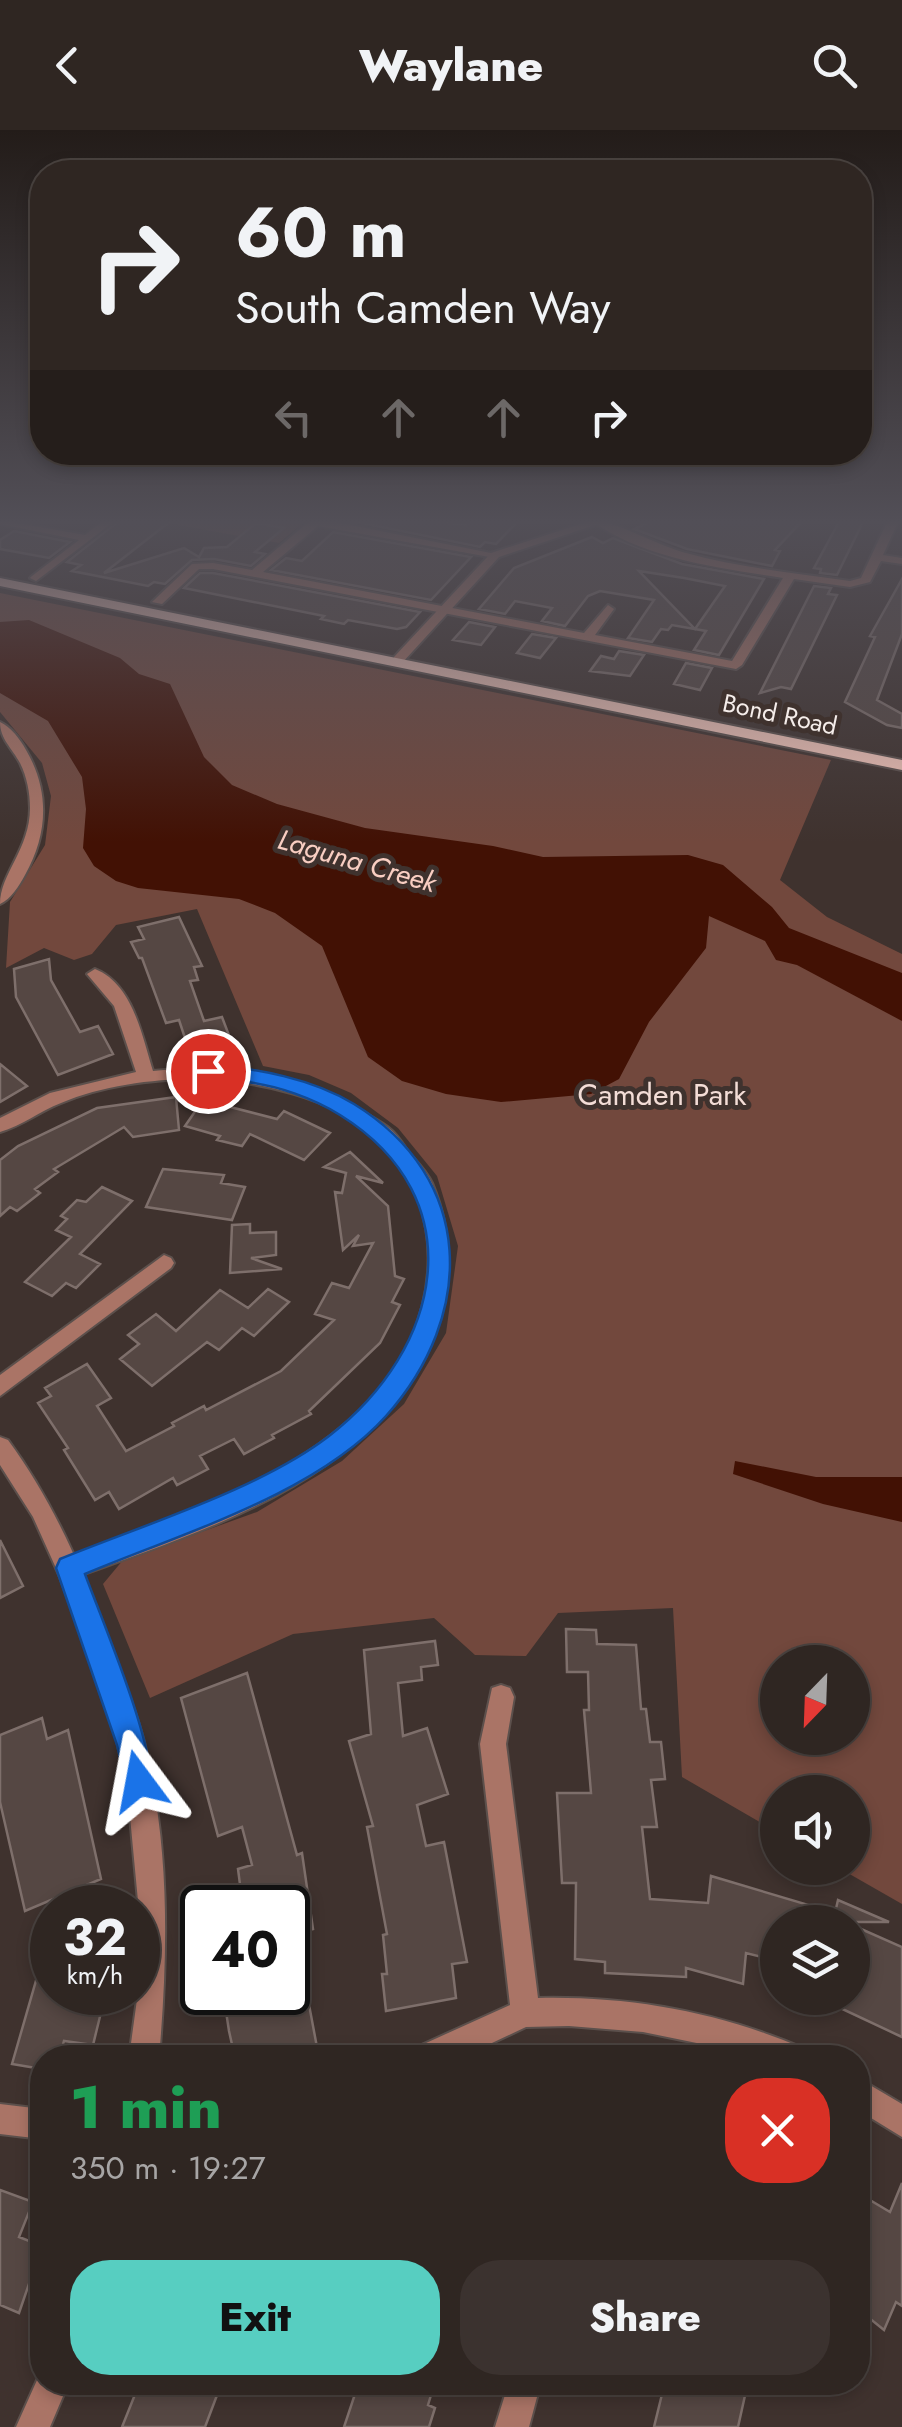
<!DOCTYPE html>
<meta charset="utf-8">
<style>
:root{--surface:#2f2622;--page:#3b322f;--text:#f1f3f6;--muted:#a7a5a5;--line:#4a4340;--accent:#57cec1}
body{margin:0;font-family:Jost,sans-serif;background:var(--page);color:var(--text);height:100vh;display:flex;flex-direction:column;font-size:38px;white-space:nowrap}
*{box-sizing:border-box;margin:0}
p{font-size:32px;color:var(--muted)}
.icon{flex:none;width:55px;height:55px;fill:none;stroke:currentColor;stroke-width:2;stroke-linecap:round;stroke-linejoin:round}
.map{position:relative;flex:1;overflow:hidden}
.drawer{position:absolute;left:30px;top:1915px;width:840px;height:350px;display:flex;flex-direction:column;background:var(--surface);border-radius:40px;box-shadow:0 5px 15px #0003,0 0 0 2px var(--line)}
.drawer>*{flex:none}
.hud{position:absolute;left:30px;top:30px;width:842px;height:305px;border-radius:40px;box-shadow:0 5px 15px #0003,0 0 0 2px var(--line);background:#2f2622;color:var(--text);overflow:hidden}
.needle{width:65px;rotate:203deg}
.buttons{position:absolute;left:760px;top:1515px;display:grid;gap:20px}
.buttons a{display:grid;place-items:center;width:110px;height:110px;border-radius:50%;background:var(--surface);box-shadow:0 5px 15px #0003,0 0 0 2px var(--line);font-size:50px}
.speed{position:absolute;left:30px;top:1755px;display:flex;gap:20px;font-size:50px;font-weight:700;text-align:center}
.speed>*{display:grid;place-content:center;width:130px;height:130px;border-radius:50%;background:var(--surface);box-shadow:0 5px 15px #0003,0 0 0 2px var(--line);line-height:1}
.speed small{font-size:25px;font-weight:400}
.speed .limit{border:5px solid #111;border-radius:15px;background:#fff;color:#111}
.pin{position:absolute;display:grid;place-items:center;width:85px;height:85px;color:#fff;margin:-42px;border:5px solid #fff;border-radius:50%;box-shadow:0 2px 10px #0007}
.me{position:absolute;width:110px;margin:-55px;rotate:347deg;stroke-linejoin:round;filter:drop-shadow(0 0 8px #0008)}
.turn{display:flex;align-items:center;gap:35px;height:210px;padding:0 40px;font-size:45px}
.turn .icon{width:130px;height:130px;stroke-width:2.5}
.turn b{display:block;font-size:70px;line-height:85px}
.lanes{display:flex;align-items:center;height:95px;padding:0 40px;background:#0003;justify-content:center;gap:50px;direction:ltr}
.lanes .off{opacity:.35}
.round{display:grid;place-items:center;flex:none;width:105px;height:105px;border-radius:40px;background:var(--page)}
.headline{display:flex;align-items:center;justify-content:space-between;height:170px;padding:0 40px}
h1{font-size:60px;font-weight:800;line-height:75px;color:#1e9e55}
.primary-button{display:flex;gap:20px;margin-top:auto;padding:20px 40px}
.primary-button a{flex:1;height:115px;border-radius:40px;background:var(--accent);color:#111;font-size:40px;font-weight:800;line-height:115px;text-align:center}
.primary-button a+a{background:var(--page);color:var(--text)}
header{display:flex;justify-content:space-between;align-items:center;height:130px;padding:0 40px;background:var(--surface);font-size:45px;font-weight:800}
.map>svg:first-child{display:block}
</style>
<header><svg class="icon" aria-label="back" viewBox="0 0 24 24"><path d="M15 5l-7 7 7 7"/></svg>Waylane<svg class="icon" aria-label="search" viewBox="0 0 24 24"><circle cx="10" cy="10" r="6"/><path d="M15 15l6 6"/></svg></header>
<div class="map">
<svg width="902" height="2297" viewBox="0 0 902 2297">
<rect width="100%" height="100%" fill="#3f322e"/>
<path fill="#72483d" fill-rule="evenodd" d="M184,390h122l-27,23 -101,-18z
M0,463l831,167 -51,120 47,37 75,37v950l-63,-36h13v-76h-74l-1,40 -95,-55 -9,-169 -115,5 -32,43 -51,-1 -41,-37 -141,16 -143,64 -47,-114 20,-24 134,-48 85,-51 62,-57 42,-71 12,-87 -21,-70 -39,-48 -47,-35 -42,-18 -46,-9 -66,-157 -81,16 -24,29 -18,6 -30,-12 -38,20 4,-66 35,-57 6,-49 -9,-33 -42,-51zM778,1532h74v76h-74z"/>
<path fill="#421104" d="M29,490l91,38 19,16 31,10 34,73 28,28 45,19 88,24 128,18 50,11 145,-2 35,10 49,42 17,21 113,45v48l-105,-56 -21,-5 -11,-19 -56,-25 -3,32 -57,74 -30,57 -28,15 -90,8 -55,-8 -44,-13 -34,-24 -46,-111 -47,-33 -36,-14 -101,-11 -22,-7 -22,-15 -11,-18 3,-39 -4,-32 -34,-56 -48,-28v-71z
M735,1331l81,16h86v45l-79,-18 -90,-30z"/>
<path fill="#554743" stroke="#7e6f6b" stroke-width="2.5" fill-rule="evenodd" d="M120,390h52l-68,53 80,-25 15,9 5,-9 23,-1 29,-24 28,5 -29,24 10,2 -14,12 -37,-7 -22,1 -27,24 -11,-2 -6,4 -76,-15 9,-6 -14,-3z
M347,390h80l39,5 1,-5h52l-23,24 -11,-2 -5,5z
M653,390h150l-28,30 5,1 -8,15 -85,-17 -53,-20z
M840,390h24l-27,55 -17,-2 1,-4 -7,-1z
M14,401l56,11 -21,16 -49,-9v-9z
M333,402l138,25 -40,43 -160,-30 15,-12 16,3z
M592,407l11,6 10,-5 69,26 82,15 -45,76 -25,-5 12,-19 -34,-6 -4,5 -7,-1 -9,13 -24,-4 26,-38 -54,-9 -12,5 -23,30 -23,-5 10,-13 -37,-7 -10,13 -26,-5 35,-41zM639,441l45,7 41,8 -30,43z
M200,443h13l207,39 -14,15 -9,2 -49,-9 -4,4 -23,-5 3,-3 -140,-28z
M902,449v55l-25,66 25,14v14l-15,-3 -42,-23 30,-65 -5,-1z
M814,456l17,2 -3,6 9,1 -46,94 -10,-2 -21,6z
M469,492l26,5 -14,18 -28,-5z
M532,504l24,4 -16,20 -23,-5z
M619,521l25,4 -14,21 -40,-5 11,-15 13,3z
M686,533l26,5 -12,22 -26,-6z
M179,787l23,49 -8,1 4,13 -8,1 14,40 18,-4 11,29 -43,7 -11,-33 -13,3 -24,-65h-3l-8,-16 13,-3 -6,-12z
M49,829l2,21 29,52 18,-6 15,28 -55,21 -42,-78 -2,-28z
M0,934l27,22 -27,16z
M176,967l3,33 -46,7 -9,-10 -70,42 4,3 -23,17 5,4 -23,18 -7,-4 -10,9v-56l18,-14 79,-38z
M203,970l74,19 7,-8 46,22 -26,27 -54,-26 -8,12 -25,-6 3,-4 -35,-10z
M350,1022l33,31 -27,-7 32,30 7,70 9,3 -12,23 8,3 -20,38 -71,68 2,3 -39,21 2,3 -30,16 -10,-15 -34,17 8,13 -31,16 -4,-7 -54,31 -10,-17 -14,8 -31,-50 4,-2 -30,-45 13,-7 -6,-8 42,-24 24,34 -14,8 29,45 48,-25 -2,-3 32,-17 2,4 75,-39 53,-51 -19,-6 17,-31 17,5 24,-45 -20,3 6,-11 -16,15 -8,-58 7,1 4,-20 -22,-6z
M163,1039l61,6 -3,8 24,4 -13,33 -86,-13z
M102,1057l30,14 -52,53 20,10 -24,24 -10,-5 -14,13 -27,-14 46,-45 -15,-7 11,-11 -6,-3 16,-16 9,2z
M250,1094v9l26,-1v23l-25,3 31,11 -52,4 2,-48z
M268,1159l21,13 -35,34 -12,-8 -23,22 -12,-8 -55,44 -32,-27 19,-15 -11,-9 28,-21 20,17 44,-41 28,18z
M0,1410l23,46 -23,12z
M566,1499l30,1 1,14 39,1 5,64h5l4,33h11l4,37 -14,1 6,47h-15l8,72 58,4 3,-27 124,37 3,-13 51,22h-111v39l-32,-8 -3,31 -57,-16v9l-81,-4v-11l-30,-3 1,-76h-14l-5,-90h34l-7,-83h5l-1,-38h-21z
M435,1511l3,24 -17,2 1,13 -24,3 5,53 24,-8 21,66 -31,11 9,41 18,-4 23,120 -15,2 4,34 -70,13 -4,-37h5l-4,-39 4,-1 -20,-107 6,-1 -24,-85 22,-7 -7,-84z
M247,1543l50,182 5,-2 11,76 -24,6h7l23,123h-84l-6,-27 -6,-39h65v-84h-45l-5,-39 14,-4 -10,-38 -24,9 -37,-138z
M42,1588l5,21 21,-9 33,149 -76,32 -25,-109v-67z
M852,1795l50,22v90l-83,-39h33z
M48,1809l4,1v52h54l-13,53 -29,-4 -5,17h-17v11l-30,-5z
M902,2053v123l-6,-4 -12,28 -26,-21v-116l32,19z
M0,2060l33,12 -14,35 23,9 -23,67 -19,-8z
M140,2252h82l-17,45h-83z
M359,2252h76l-7,23 7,3 -6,19h-85z
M665,2252h83l-10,45h-84z"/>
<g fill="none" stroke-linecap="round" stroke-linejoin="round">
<defs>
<path id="minor" d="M0,390l85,15 19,-15h12l-80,61 -6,-3 2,-2 47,-36 -79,-16z
M311,390h14l176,35 -6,3 -177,-32 -55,46 321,61 24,-28 6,4 -19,26 137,26 51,-83c-64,-10 -139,-19 -193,-58 25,0 68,26 96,33 54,15 109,20 164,28l11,-3 27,-58h11l-16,35 19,3v6l-21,-3 -11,21 -20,5 -56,-8 -52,86 -6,4 -523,-100h-14l-37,35 -10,-2 40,-38 21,-1 39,7z
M0,592c11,5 20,17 26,28 24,41 22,84 -1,125 -6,11 -14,24 -25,29 0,-30 30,-55 30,-96 0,-15 -3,-31 -10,-45 -8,-15 -20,-24 -20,-41z
M95,839c38,15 47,67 58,102 73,-7 148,2 212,42 8,5 18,10 25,16 8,6 13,16 19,24 8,9 18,19 23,30 34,81 12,169 -48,232 -82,87 -204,124 -314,164l-8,-3 -4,-8 4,-8c107,-41 223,-73 306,-157 70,-72 87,-191 10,-264 -44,-43 -124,-59 -183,-60 -44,0 -94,7 -134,24 -21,8 -39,23 -61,29v-14l50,-25 86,-21 -22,-66 -27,-32z
M164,1125l7,3 3,5 -3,5 -171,128v-21z
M501,1555l9,3 4,9 -8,47 32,254c92,-2 180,14 265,50l5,10h-57l-25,-9 -83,-17 -74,-6 -43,1 -66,31h-50l5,-10 95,-43 -30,-261 12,-56z
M858,1948l44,26v33l-44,-27z
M0,1974l42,5v30l-42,-5z
M509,2252h32l-12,45h-34z"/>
<path id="tertiary" d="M593,390h17l-111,37 -97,106h-8v-6l97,-104z
M0,1307l8,3c44,60 74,128 99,197 13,36 29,72 38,109 25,103 23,207 14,312h-30l9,-66v-91l-11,-116 -16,-70 -51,-138 -27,-60 -33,-52z
M42,2239v13h27l-19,45h-34z"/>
<path id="primary" d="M0,448l902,182v10l-902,-184z"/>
</defs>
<use href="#minor" stroke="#5c504c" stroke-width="4"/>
<use href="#tertiary" stroke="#5c504c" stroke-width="4"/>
<use href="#primary" stroke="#5c504c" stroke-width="4"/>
<use href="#minor" fill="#aa7466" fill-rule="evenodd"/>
<use href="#tertiary" fill="#aa7466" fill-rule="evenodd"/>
<use href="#primary" fill="#f3c5b9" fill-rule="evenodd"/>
</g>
<linearGradient id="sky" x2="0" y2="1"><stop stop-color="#231c19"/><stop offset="0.55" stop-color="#524f57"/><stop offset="1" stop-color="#524f57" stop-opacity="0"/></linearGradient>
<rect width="902" height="712" fill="url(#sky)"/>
<path fill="#1a73e8" stroke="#114b97" stroke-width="2.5" d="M208,934c50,5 103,14 146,40 122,75 122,211 32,312 -70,78 -206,118 -301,158 14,39 77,186 64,218l-10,4 -11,-4 -11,-47 -61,-177 4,-9c83,-34 200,-70 269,-123 113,-87 146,-237 11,-321 -27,-17 -62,-29 -93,-33 -15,-2 -31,-2 -46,-6v-10z"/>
<g text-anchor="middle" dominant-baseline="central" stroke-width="10" stroke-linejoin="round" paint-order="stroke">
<g font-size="25" fill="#f5edea" stroke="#3f322e">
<text transform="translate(780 584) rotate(12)">Bond Road</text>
</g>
<g font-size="28" font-style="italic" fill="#f9cec2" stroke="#3f322e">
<text transform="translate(357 731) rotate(16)">Laguna Creek</text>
</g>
<g font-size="30" fill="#f3ddd7" stroke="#3f322e">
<text x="662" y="964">Camden Park</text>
</g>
</g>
</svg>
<div class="buttons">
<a><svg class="needle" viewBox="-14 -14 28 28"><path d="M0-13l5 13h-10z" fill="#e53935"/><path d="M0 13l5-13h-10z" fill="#a7a5a5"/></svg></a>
<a><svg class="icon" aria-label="sound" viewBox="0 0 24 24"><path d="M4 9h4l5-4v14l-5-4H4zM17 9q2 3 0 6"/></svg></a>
<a><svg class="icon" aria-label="layers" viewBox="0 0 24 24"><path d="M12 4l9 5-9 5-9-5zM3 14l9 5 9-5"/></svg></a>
</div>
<div class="speed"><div>32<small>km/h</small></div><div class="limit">40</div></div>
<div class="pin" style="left:208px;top:941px;background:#d93025"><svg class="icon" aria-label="arrive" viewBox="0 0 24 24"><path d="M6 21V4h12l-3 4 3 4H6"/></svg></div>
<svg class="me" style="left:139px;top:1651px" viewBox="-20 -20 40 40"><path d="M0-17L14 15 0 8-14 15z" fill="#1a73e8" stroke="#fff" stroke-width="4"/></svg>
<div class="hud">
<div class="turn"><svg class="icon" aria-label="right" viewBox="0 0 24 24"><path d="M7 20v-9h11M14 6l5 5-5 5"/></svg><div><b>60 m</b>South Camden Way</div></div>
<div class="lanes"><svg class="icon off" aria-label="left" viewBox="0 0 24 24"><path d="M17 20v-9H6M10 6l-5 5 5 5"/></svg><svg class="icon off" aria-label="ahead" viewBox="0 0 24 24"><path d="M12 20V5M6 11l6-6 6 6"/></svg><svg class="icon off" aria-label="ahead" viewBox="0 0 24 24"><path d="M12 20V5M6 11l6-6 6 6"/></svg><svg class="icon" aria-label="right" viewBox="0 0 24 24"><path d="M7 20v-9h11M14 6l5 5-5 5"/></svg></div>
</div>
<section class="drawer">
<div class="headline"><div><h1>1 min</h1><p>350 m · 19:27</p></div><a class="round" style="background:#d93025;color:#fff"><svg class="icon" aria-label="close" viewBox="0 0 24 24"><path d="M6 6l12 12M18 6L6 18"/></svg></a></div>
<div class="primary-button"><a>Exit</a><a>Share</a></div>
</section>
</div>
